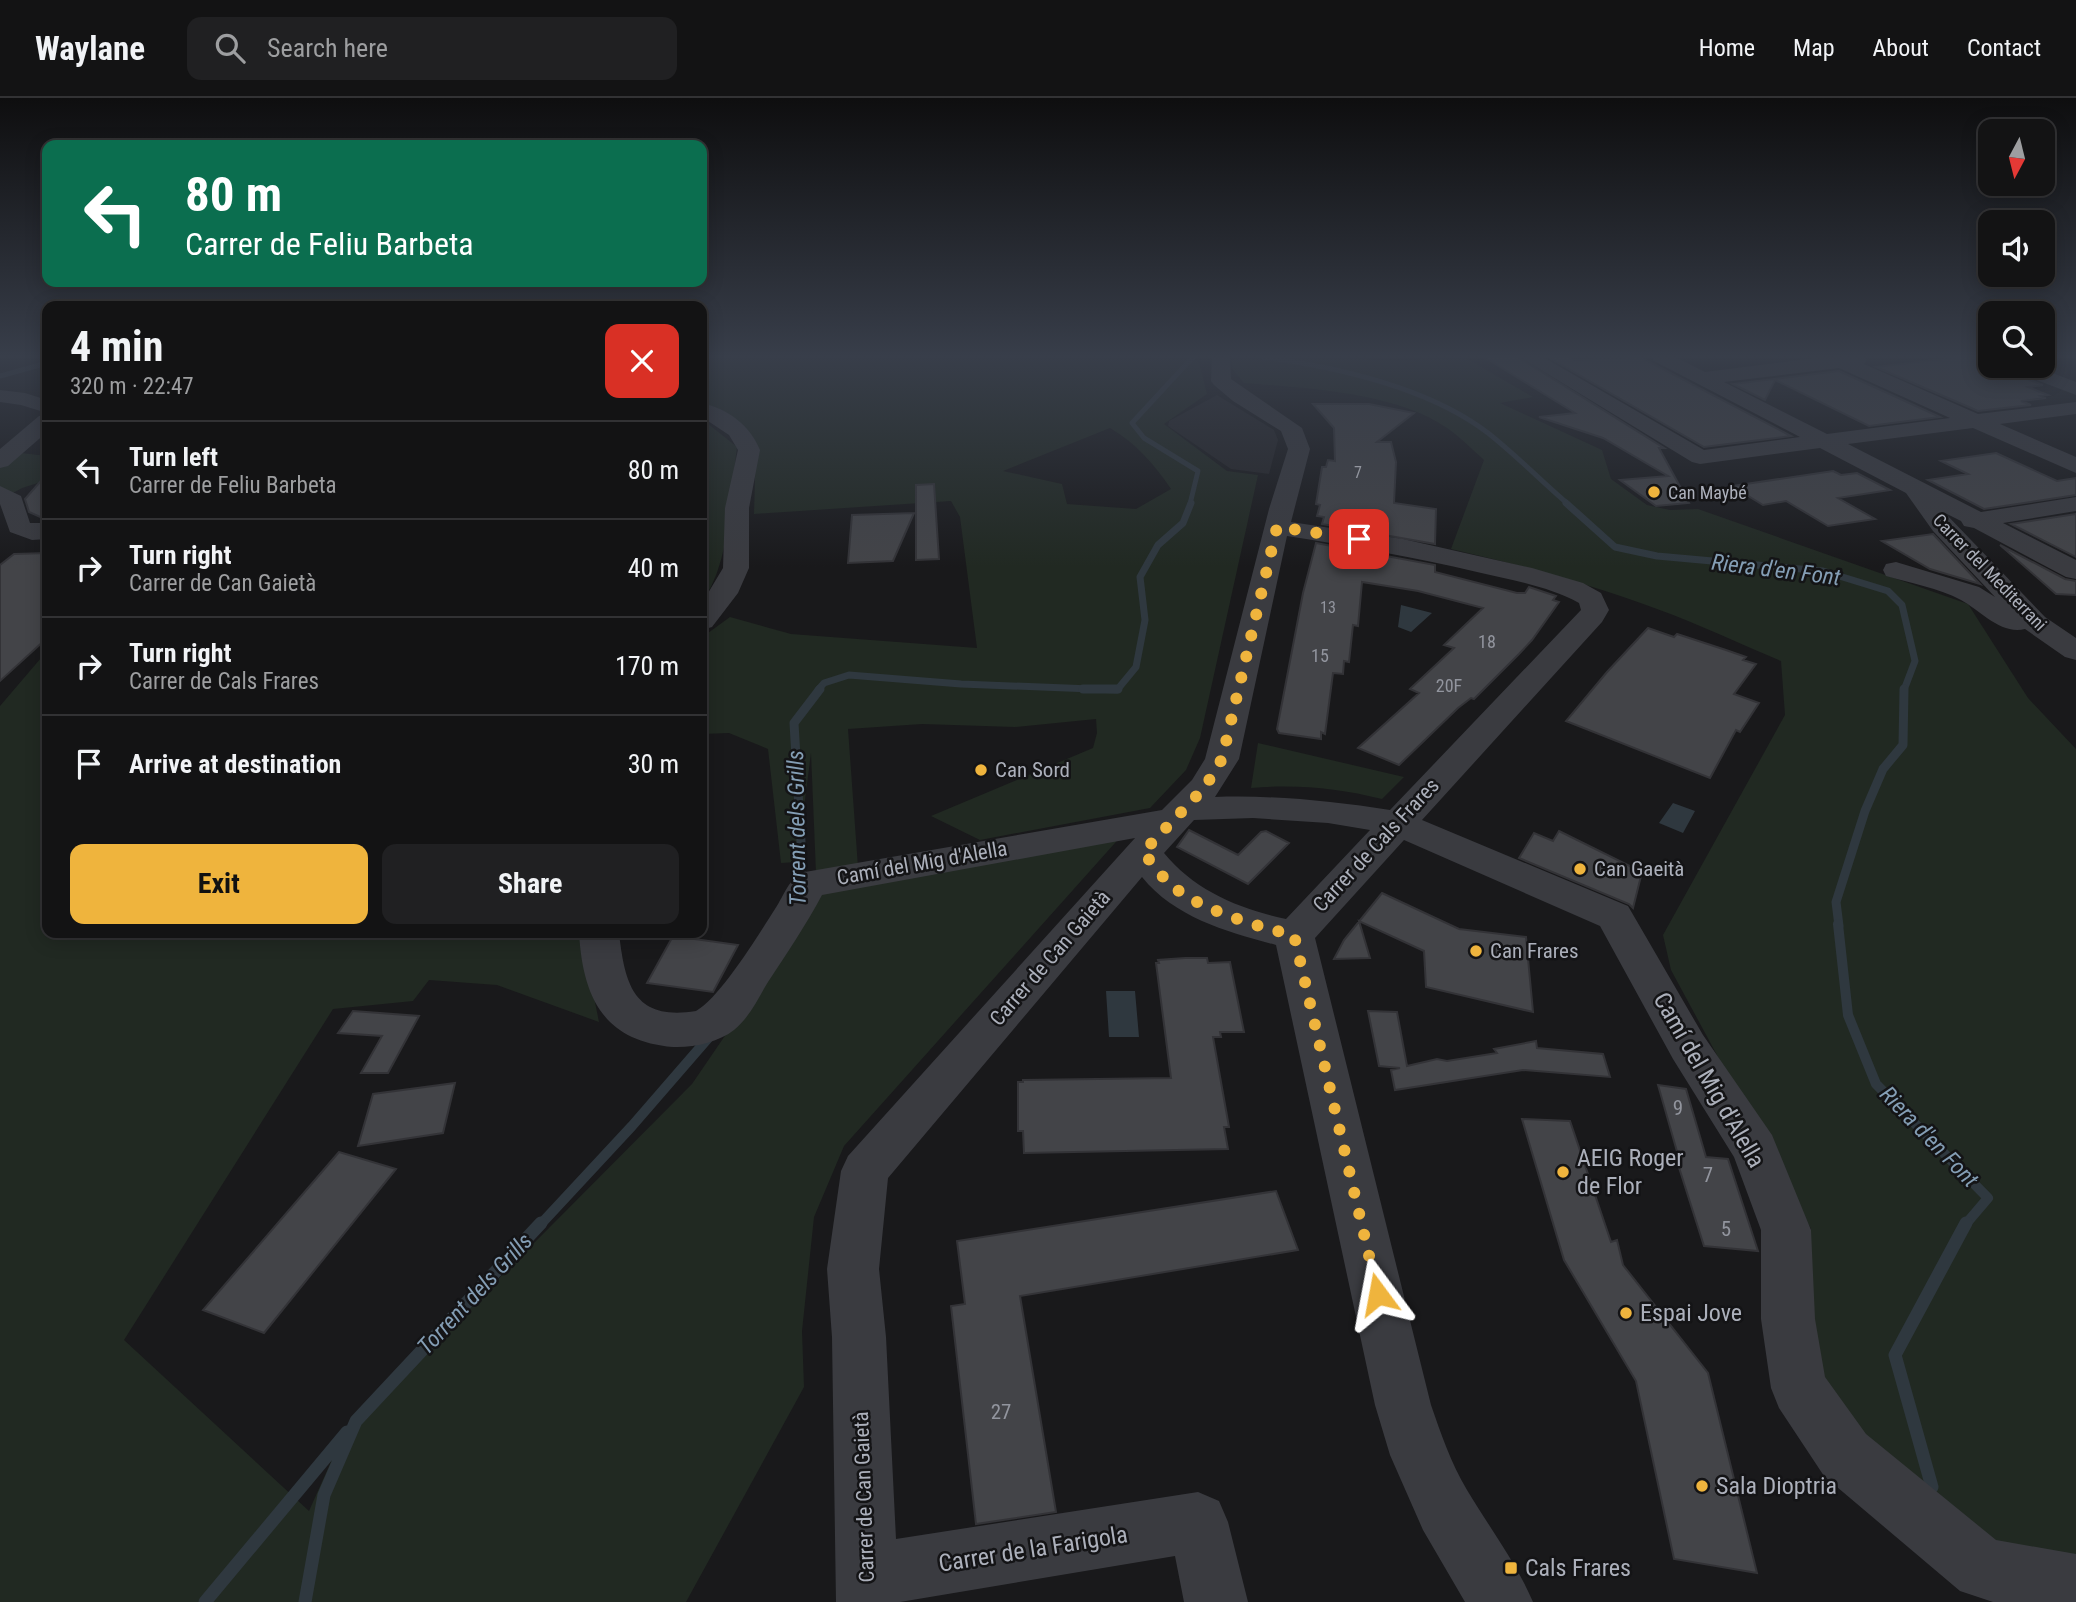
<!DOCTYPE html>
<meta charset="utf-8">
<style>
:root{--surface:#131314;--page:#202022;--text:#f1f3f6;--muted:#9d9ea0;--line:#323234;--accent:#efb43d}
body{margin:0;font-family:"Roboto Condensed",sans-serif;background:var(--page);color:var(--text);height:100vh;display:flex;flex-direction:column;font-size:26px;white-space:nowrap}
*{box-sizing:border-box;margin:0}
p{font-size:23px;color:var(--muted)}
.icon{flex:none;width:38px;height:38px;fill:none;stroke:currentColor;stroke-width:2;stroke-linecap:round;stroke-linejoin:round}
.map{position:relative;flex:1;overflow:hidden}
.panel{position:absolute;left:42px;top:203px;width:665px;height:637px;display:flex;flex-direction:column;background:var(--surface);border-radius:14px;box-shadow:0 4px 18px #0003,0 0 0 2px var(--line)}
.panel>*{flex:none}
.top-card{position:absolute;left:42px;top:42px;width:665px;height:147px;border-radius:14px;box-shadow:0 4px 18px #0003,0 0 0 2px var(--line);background:#0b6e4f;color:#fff;overflow:hidden}
.needle{width:46px;rotate:187deg}
.buttons{position:absolute;left:1978px;top:21px;display:grid;gap:14px}
.buttons a{display:grid;place-items:center;width:77px;height:77px;border-radius:14px;background:var(--surface);box-shadow:0 4px 18px #0003,0 0 0 2px var(--line);font-size:35px}
.pin{position:absolute;display:grid;place-items:center;width:60px;height:60px;color:#fff;margin:-30px;border-radius:14px;box-shadow:0 4px 10px #0006}
.me{position:absolute;width:77px;margin:-38px;rotate:347deg;stroke-linejoin:round;filter:drop-shadow(0 0 5px #0008)}
.turn{display:flex;align-items:center;gap:24px;height:147px;padding:0 28px;font-size:32px}
.turn .icon{width:91px;height:91px;stroke-width:2.5}
.turn b{display:block;font-size:49px;line-height:60px}
.round{display:grid;place-items:center;flex:none;width:74px;height:74px;border-radius:14px;background:var(--page)}
.summary{display:flex;align-items:center;justify-content:space-between;height:119px;padding:0 28px}
h1{font-size:42px;font-weight:700;line-height:52px}
.cta{display:flex;gap:14px;margin-top:auto;padding:14px 28px}
.cta a{flex:1;height:80px;border-radius:14px;background:var(--accent);color:#111;font-size:28px;font-weight:700;line-height:80px;text-align:center}
.cta a+a{background:var(--page);color:var(--text)}
ul{padding:0;list-style:none}
li{display:flex;align-items:center;gap:21px;height:98px;padding:0 28px;border-top:2px solid var(--line)}
li div{flex:1}
li b{display:block;font-size:26px}
li em{font-style:normal}
header{display:flex;align-items:center;gap:42px;box-sizing:border-box;height:98px;padding:0 35px;background:var(--surface);border-bottom:2px solid var(--line)}
header strong{font-size:33px}
nav{display:flex;gap:38px;margin-inline-start:auto;font-size:24px}
.search{width:490px;height:63px;background:var(--page);display:flex;align-items:center;gap:18px;box-sizing:border-box;padding:0 24px;border-radius:14px;color:var(--muted);font-size:26px}
.map>svg:first-child{display:block}
</style>
<header>
<strong>Waylane</strong>
<div class="search"><svg class="icon" aria-label="search" viewBox="0 0 24 24"><circle cx="10" cy="10" r="6"/><path d="M15 15l6 6"/></svg>Search here</div>
<nav><a>Home</a><a>Map</a><a>About</a><a>Contact</a></nav>
</header>
<div class="map">
<svg width="2076" height="1504" viewBox="0 0 2076 1504">
<rect width="100%" height="100%" fill="#19191b"/>
<path fill="#252528" d="M1217,297l57,35 4,10 -9,34 -38,-5 -63,-43 1,-5z"/>
<path fill="#212922" fill-rule="evenodd" d="M702,259h490l7,5 8,32 -43,30 63,47 31,4 -58,263 -14,32 -36,38 -170,32 -49,-24 162,-68 4,-15 -1,-14 -81,8 -93,-3 -74,5 10,138 -42,6 -5,-120 -14,109 -16,1 -13,-114 -39,-16 -27,1v-79l6,-22 22,-16 61,17 186,14 -17,-131 -9,-16 -197,13 2,-72 -34,-32 -20,-7zM1110,330c27,16 44,36 61,61l-35,20 -69,-5 -5,-20 -59,-13z
M1232,259h106l52,4 74,-4 69,40 -33,6 102,47 9,29 36,26 23,5 28,-1 270,95 60,94 48,51v816l-59,-6 -137,-100 -54,-61 -20,-107 5,-62 -140,-259 -8,-35 122,-220 -4,-54c-41,-17 -82,-37 -124,-52 -67,-25 -136,-44 -206,-60l33,-89c-12,-11 -24,-23 -37,-32 -52,-36 -142,-40 -203,-45l-12,-14z
M702,321l35,28c-6,44 -7,119 -35,154z
M21,355l26,3v24l-25,8 -22,12v-34z
M47,553v282h534l18,89 -102,-37 -68,-5 -16,21 -80,8 -209,331 185,171 25,-56 32,-43 326,-328 112,-164 14,-31 305,-55 -279,312 -30,71 -12,114 2,56 -118,215h-686v-896z
M1258,645l146,34 -22,22c-44,-11 -86,-15 -131,-11z"/>
<path fill="#2f383f" d="M1401,507l31,8 -21,19 -13,-5z
M1673,705l22,8 -12,22 -24,-10z
M1106,893h29l4,46h-30z"/>
<g fill="none" stroke-linecap="round" stroke-linejoin="round">
<path stroke="#2f383f" stroke-width="5" d="M1263,259c73,10 165,30 225,76 28,22 53,48 80,71
M0,278l47,-13
M1190,406l8,-33 -54,-33 -12,-15 61,-66"/>
<path stroke="#2f383f" stroke-width="7" d="M1566,405l49,44 42,9 166,15 65,20 14,14 13,56 -11,29
M818,592l6,-7 25,-8 112,9 156,6 19,-23 9,-47 -5,-43 18,-32 25,-22 8,-20"/>
<path stroke="#2f383f" stroke-width="9" d="M1083,591h35
M800,787l2,-26 -8,-136 26,-34
M1839,828l-3,-24 29,-91 18,-42 20,-24 1,-56"/>
<path stroke="#2f383f" stroke-width="10" d="M1838,826l10,91 28,69 112,114 -23,27
M540,1127l92,-99 78,-90"/>
<path stroke="#2f383f" stroke-width="13" d="M1932,1389l-37,-132 71,-132
M205,1504l142,-170
M305,1504l19,-107 32,-74 185,-198"/>
</g>
<path fill="#434448" stroke="#333337" stroke-width="2" d="M1484,259h34l146,91h-5l30,55 -33,3 -36,-26 48,-4 -65,-38 -64,-21 36,-4z
M1548,259h21l6,3 65,-3 151,79 -87,11z
M1959,259h31v9h14l5,6 34,13 -15,2 20,8 -7,1 5,2 -25,3 10,4 -53,6 -102,-44z
M1839,273l101,46 -71,9 -94,-46 -10,20 -32,-16z
M1313,306h56l45,9 -37,29h14l5,20 -2,41 42,6 -1,35 -113,-20 2,-7 -7,-1 3,-11 -4,-1 6,-37h4l2,-7 7,1 -1,-33z
M1996,355l61,28 19,-3v17l-92,14 -56,-29 40,-6 -27,-13z
M1833,373l8,4 16,-2 33,17 -52,8 37,21 -47,7 -42,-25 -23,4 -31,-19z
M47,376v46l-18,-8 -4,-13z
M934,386l5,75 -23,1v-75z
M914,415l-21,48 -45,2 4,-48z
M2076,416v43l-65,-33z
M1933,436l47,50 -50,-15 -48,-28z
M1316,445l119,22v7l82,21h8l4,-6 27,9 -3,4 6,2 -27,38 -13,14 -45,45 -3,-1 -13,10 -59,57 -41,-17 61,-55 -9,-4 44,-41 -10,-3 39,-37 -65,-17 -56,-9 -4,44 -5,-1 -4,37 -5,-1 -1,13 -10,-1 -8,61 -4,-2v7l-42,-6 -2,-4 26,-136z
M2000,447l65,34 11,2v14l-20,-1z
M47,455v85l-47,43v-116l14,-11z
M1648,530l26,9 3,-3 49,16 20,7 -3,3 13,4 -22,30 25,9 -19,29 -4,-2 -26,48 -144,-57 41,-49z
M1189,732l49,25 23,-23 5,-1 23,12 -41,41 -71,-37z
M1559,733l83,41 -9,36 -4,-4 -110,-46 15,-25 19,8z
M1382,795l77,36 67,8 7,75 -107,-25 -2,-36 -65,-30 11,37 -36,1 10,-19z
M673,838l65,9 -25,47 -66,-9z
M1185,860h22l1,5 22,-1 14,70h-24l1,5h-8l16,90h-5l4,22 -204,4 -1,-22h-5v-49h5v-2l148,-2 -15,-115h3l-1,-3z
M353,913l66,5 -31,57h-27l21,-37 -44,-3z
M1368,913l29,1 10,54 30,-7 10,2 50,-8 -3,-4 42,-8 1,7 66,6 7,23 -87,-7 -128,20 -4,-20 9,-2 -21,-2z
M455,985l-12,50 -85,13 15,-52z
M1658,987l28,4 20,68 22,2 30,92 -54,-5 -29,-91h3z
M1522,1021l48,2 41,121 6,-2 6,25 85,108 49,200 -83,-14 -38,-178 -72,-121z
M339,1054l57,17 -132,164 -61,-23z
M1276,1093l22,59 -278,46 36,216 -80,12 -25,-218 14,-2 -8,-63z"/>
<g fill="none" stroke-linecap="round" stroke-linejoin="round">
<path fill="#3a3b40" fill-rule="evenodd" d="M1212,259h18l1,22 71,49 8,21 -19,73 112,17 129,29 51,15 18,10 8,17 -7,12 -180,198 206,86 75,129 69,100 39,95 4,89 10,58 41,57 130,106 80,14v48h-83l-33,-11 -136,-115 -45,-68 -8,-20 -10,-69v-89l-27,-73 -61,-98 -73,-133 -196,-86 -89,98 116,467c10,29 20,58 36,85 22,37 49,72 66,112h-68l-42,-72 -33,-75 -15,-50 -99,-460c-48,-13 -101,-27 -134,-68l-254,301 -9,91 7,68 10,202 302,-47 21,9 9,21 20,80h-64l-9,-46 -275,46h-64l-4,-265 -5,-68 14,-98 7,-15 287,-318 -313,57c-16,30 -35,58 -54,87 -10,16 -18,35 -34,48 -15,12 -41,18 -61,17 -70,-6 -90,-50 -94,-114h40c6,52 15,88 77,78 24,-13 63,-77 79,-102 10,-15 13,-30 30,-37l357,-62 30,-30 13,-21 64,-250 19,-60 -7,-18 -48,-30 -19,-16 -3,-4zM1287,438c64,10 127,21 190,36 34,8 71,14 102,31l2,7 -191,200c-58,-9 -116,-15 -175,-13l24,-38zM1253,720l75,5 42,7 -84,89c-47,-10 -92,-29 -122,-66l30,-33z
M1520,259h23l161,93 96,-13 -146,-76 -2,-4h23l30,15 117,-15h42l3,3 -3,4 114,50 98,-12v12l-76,10 76,33v16l-103,-45 -125,16 133,68 95,-15v14l-73,12 73,37v19l-10,-2 -92,-49 -10,-2 -3,-5 -16,-8 100,104 31,21v22l-11,-3 -40,-28c-24,6 -44,-18 -64,-29 -22,-12 -51,-17 -75,-24l-3,-6 3,-6 10,-2 83,25 16,10 -62,-66 -27,-38 -86,-45 -120,16 -8,-2zM1839,270l111,50 -123,16 -103,-52z
M2007,268h27l42,16v13l-66,-25z
M0,292l25,3 22,7v13l-26,-8 -21,-3z
M702,305c26,6 48,22 58,47l-11,58v60l-11,25 -26,34 -10,3v-27l21,-35 2,-60 13,-58 -9,-15 -27,-18z
M47,317v17l-39,34 -8,2v-19l39,-33z
M0,388l21,10 9,27h17v16l-15,1 -22,-8 -10,-28z"/>
</g>
<linearGradient id="sky" x2="0" y2="1"><stop stop-color="#0e0e0f"/><stop offset="0.55" stop-color="#383e4a"/><stop offset="1" stop-color="#383e4a" stop-opacity="0"/></linearGradient>
<rect width="2076" height="469" fill="url(#sky)"/>
<g fill="none" stroke-linecap="round" stroke-linejoin="round">
<path stroke="#efb43d" stroke-width="12" stroke-dasharray="0 21.6" d="M1359,441l-82,-12 -55,232 -17,28 -62,65c8,10 16,21 25,30 26,26 90,45 126,53l84,359"/>
</g>
<g fill="#efb43d" stroke="#141416" stroke-width="2.5">
<circle cx="1654" cy="394" r="7"/>
<circle cx="981" cy="672" r="7"/>
<circle cx="1580" cy="771" r="7"/>
<circle cx="1476" cy="853" r="7"/>
<circle cx="1563" cy="1074" r="7"/>
<circle cx="1626" cy="1215" r="7"/>
<circle cx="1702" cy="1388" r="7"/>
<rect x="1504" y="1463" width="14" height="14" rx="3.5"/>
</g>
<g text-anchor="middle" dominant-baseline="central" stroke-width="5" stroke-linejoin="round" paint-order="stroke">
<g font-size="16" fill="#92959e">
<text x="1358" y="374">7</text>
<text x="1328" y="509">13</text>
</g>
<g font-size="18" fill="#acb0bb" stroke="#141416" text-anchor="start">
<text x="1668" y="394">Can Maybé</text>
</g>
<g font-size="18" fill="#acb0bb" stroke="#141416">
<text transform="translate(1990 474) rotate(46)">Carrer del Mediterrani</text>
</g>
<g font-size="18" fill="#92959e">
<text x="1487" y="543">18</text>
<text x="1320" y="557">15</text>
<text x="1449" y="587">20F</text>
</g>
<g font-size="21" fill="#acb0bb" stroke="#141416" text-anchor="start">
<text x="995" y="672">Can Sord</text>
<text x="1594" y="771">Can Gaeità</text>
<text x="1490" y="853">Can Frares</text>
</g>
<g font-size="21" fill="#acb0bb" stroke="#141416">
<text transform="translate(1376 747) rotate(-47)">Carrer de Cals Frares</text>
<text transform="translate(922 765) rotate(-10)">Camí del Mig d'Alella</text>
<text transform="translate(1050 860) rotate(-49)">Carrer de Can Gaietà</text>
<text transform="translate(864 1399) rotate(-92)">Carrer de Can Gaietà</text>
</g>
<g font-size="21" fill="#92959e">
<text x="1678" y="1010">9</text>
<text x="1708" y="1077">7</text>
<text x="1726" y="1131">5</text>
<text x="1001" y="1314">27</text>
</g>
<g font-size="23" font-style="italic" fill="#849eb5" stroke="#141416">
<text transform="translate(1776 472) rotate(7)">Riera d'en Font</text>
<text transform="translate(797 730) rotate(-91)">Torrent dels Grills</text>
<text transform="translate(1929 1039) rotate(46)">Riera d'en Font</text>
<text transform="translate(475 1196) rotate(-47)">Torrent dels Grills</text>
</g>
<g font-size="24" fill="#acb0bb" stroke="#141416">
<text transform="translate(1709 982) rotate(60)">Camí del Mig d'Alella</text>
<text transform="translate(1033 1451) rotate(-9)">Carrer de la Farigola</text>
</g>
<g font-size="24" fill="#acb0bb" stroke="#141416" text-anchor="start">
<text x="1577" y="1060">AEIG Roger<tspan x="1577" dy="28">de Flor</tspan></text>
<text x="1640" y="1215">Espai Jove</text>
<text x="1716" y="1388">Sala Dioptria</text>
<text x="1525" y="1470">Cals Frares</text>
</g>
</g>
</svg>
<div class="buttons">
<a><svg class="needle" viewBox="-14 -14 28 28"><path d="M0-13l5 13h-10z" fill="#e53935"/><path d="M0 13l5-13h-10z" fill="#9d9ea0"/></svg></a>
<a><svg class="icon" aria-label="sound" viewBox="0 0 24 24"><path d="M4 9h4l5-4v14l-5-4H4zM17 9q2 3 0 6"/></svg></a>
<a><svg class="icon" aria-label="search" viewBox="0 0 24 24"><circle cx="10" cy="10" r="6"/><path d="M15 15l6 6"/></svg></a>
</div>
<div class="pin" style="left:1359px;top:441px;background:#d93025"><svg class="icon" aria-label="arrive" viewBox="0 0 24 24"><path d="M6 21V4h12l-3 4 3 4H6"/></svg></div>
<svg class="me" style="left:1378px;top:1196px" viewBox="-20 -20 40 40"><path d="M0-17L14 15 0 8-14 15z" fill="#efb43d" stroke="#fff" stroke-width="4"/></svg>
<div class="top-card">
<div class="turn"><svg class="icon" aria-label="left" viewBox="0 0 24 24"><path d="M17 20v-9H6M10 6l-5 5 5 5"/></svg><div><b>80 m</b>Carrer de Feliu Barbeta</div></div>
</div>
<section class="panel">
<div class="summary"><div><h1>4 min</h1><p>320 m · 22:47</p></div><a class="round" style="background:#d93025;color:#fff"><svg class="icon" aria-label="close" viewBox="0 0 24 24"><path d="M6 6l12 12M18 6L6 18"/></svg></a></div>
<ul>
<li><svg class="icon" aria-label="left" viewBox="0 0 24 24"><path d="M17 20v-9H6M10 6l-5 5 5 5"/></svg><div><b>Turn left</b><p>Carrer de Feliu Barbeta</p></div><em>80 m</em></li>
<li><svg class="icon" aria-label="right" viewBox="0 0 24 24"><path d="M7 20v-9h11M14 6l5 5-5 5"/></svg><div><b>Turn right</b><p>Carrer de Can Gaietà</p></div><em>40 m</em></li>
<li><svg class="icon" aria-label="right" viewBox="0 0 24 24"><path d="M7 20v-9h11M14 6l5 5-5 5"/></svg><div><b>Turn right</b><p>Carrer de Cals Frares</p></div><em>170 m</em></li>
<li><svg class="icon" aria-label="arrive" viewBox="0 0 24 24"><path d="M6 21V4h12l-3 4 3 4H6"/></svg><div><b>Arrive at destination</b></div><em>30 m</em></li>
</ul>
<div class="cta"><a>Exit</a><a>Share</a></div>
</section>
</div>
